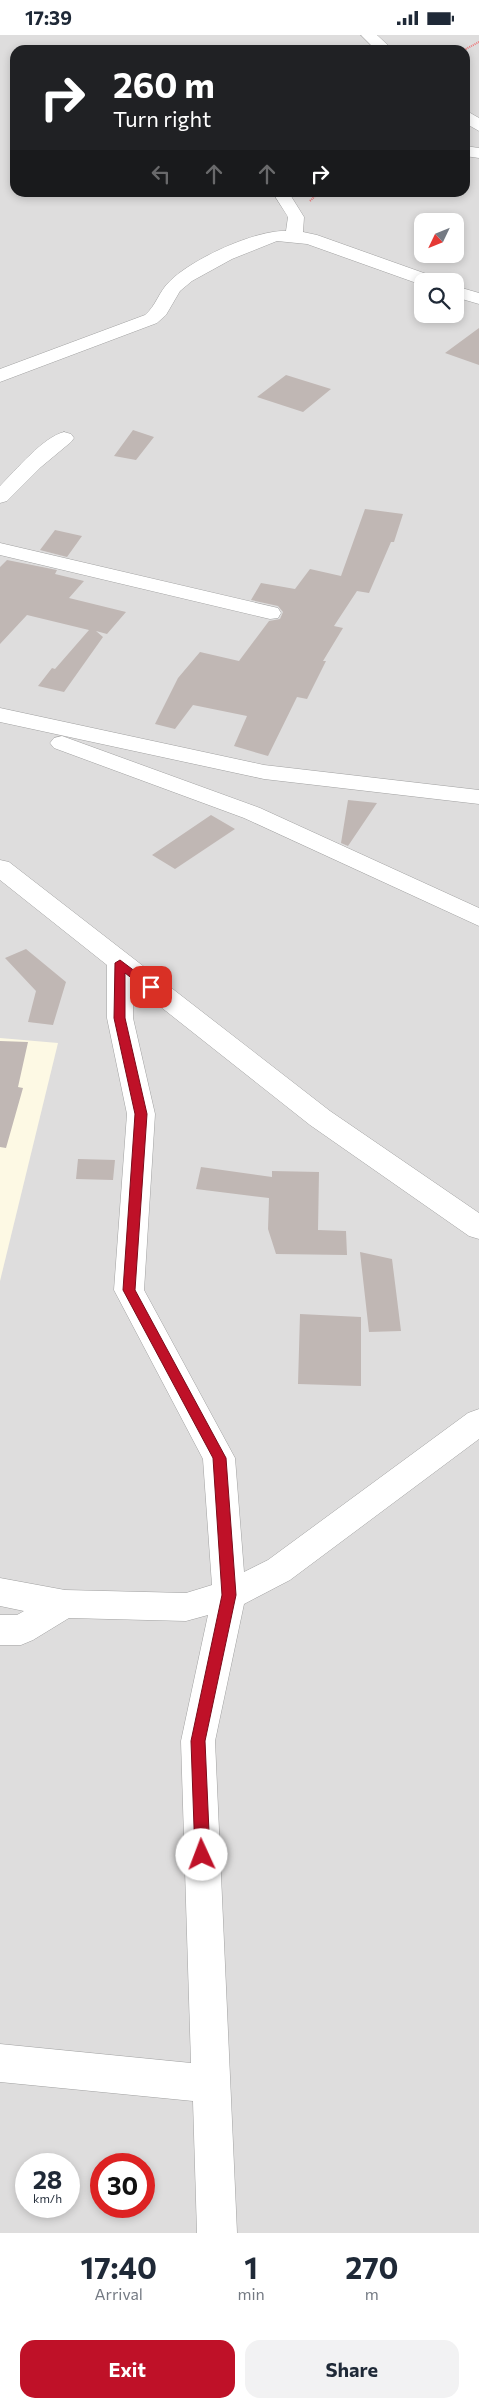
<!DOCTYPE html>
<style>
:root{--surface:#fff;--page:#f2f2f3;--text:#1f2937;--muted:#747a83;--accent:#bf1128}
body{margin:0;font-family:Commissioner,sans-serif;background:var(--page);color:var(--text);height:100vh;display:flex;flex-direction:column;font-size:19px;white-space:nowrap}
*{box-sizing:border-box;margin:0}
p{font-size:16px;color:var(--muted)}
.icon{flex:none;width:28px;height:28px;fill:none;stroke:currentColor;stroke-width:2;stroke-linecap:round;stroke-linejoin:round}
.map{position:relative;height:2198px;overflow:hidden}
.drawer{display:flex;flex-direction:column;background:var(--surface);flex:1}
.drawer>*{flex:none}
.top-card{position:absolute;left:10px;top:10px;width:460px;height:152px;border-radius:15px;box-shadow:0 2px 8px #0003;background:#202124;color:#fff;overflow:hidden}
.needle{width:32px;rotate:227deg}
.buttons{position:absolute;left:414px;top:178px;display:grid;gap:10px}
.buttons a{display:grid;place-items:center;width:50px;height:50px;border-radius:10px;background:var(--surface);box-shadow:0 2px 8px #0003;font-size:25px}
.speed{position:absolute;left:15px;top:2118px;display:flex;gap:10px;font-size:25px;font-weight:700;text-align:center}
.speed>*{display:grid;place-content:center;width:65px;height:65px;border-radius:50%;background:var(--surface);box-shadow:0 2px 8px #0003;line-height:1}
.speed small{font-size:12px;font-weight:400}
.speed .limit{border:8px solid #d22;background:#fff;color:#111}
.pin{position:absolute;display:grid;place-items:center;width:42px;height:42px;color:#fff;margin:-21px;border-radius:10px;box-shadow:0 2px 8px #0006}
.me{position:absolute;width:55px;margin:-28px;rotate:358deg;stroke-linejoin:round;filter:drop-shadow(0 0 4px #0008)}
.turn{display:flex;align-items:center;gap:18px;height:105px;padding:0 20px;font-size:22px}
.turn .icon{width:65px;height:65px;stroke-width:2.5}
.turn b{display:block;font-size:35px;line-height:42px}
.lanes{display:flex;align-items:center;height:48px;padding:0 20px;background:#0003;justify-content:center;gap:25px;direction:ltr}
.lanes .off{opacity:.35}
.eta{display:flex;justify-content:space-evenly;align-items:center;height:85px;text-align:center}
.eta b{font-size:30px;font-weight:700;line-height:35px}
.button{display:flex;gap:10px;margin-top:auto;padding:10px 20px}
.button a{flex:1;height:58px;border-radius:15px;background:var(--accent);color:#fff;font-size:20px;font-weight:700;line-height:58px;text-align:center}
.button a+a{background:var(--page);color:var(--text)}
.status{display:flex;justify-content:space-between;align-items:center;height:35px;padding:0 25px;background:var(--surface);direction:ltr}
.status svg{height:14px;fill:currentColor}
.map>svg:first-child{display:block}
</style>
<div class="status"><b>17:39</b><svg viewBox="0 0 49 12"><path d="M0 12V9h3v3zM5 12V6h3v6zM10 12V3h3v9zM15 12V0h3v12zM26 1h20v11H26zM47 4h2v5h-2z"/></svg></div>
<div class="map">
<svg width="479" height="2198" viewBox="0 0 479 2198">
<rect width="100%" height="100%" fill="#f0ece7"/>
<path fill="#dedddd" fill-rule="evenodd" d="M0,0h479v2198h-479zM15,15h450v143h-450zM422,186h33v33h-33zM422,246h33v33h-33zM26,2129h43v42h-43zM101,2129h43v42h-43z"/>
<path fill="#fdf9e4" d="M0,1003l58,5 -58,238z"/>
<path fill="#c0b7b4" d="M479,293v37l-34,-12z
M286,340l45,14 -28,23 -46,-15z
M133,395l21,7 -18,23 -22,-4z
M365,474l38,5 -9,28h-3l-22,51 -12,-2 -23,35 9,2 -20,33h3l-19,38 -10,-2 -29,59 -34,-10 13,-30 -54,-11 -18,24 -20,-5 23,-46 22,-26 39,9 30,-40 11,-2 3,-7 -5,-6 -27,-6 10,-17 34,6 15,-20 31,7z
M55,495l27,6 -15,21 -27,-7z
M7,525l50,10 -2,4 29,7 -15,17 57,14 -19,22 -11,-3 7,6 -39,55 -26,-6 14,-18 3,1 34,-39 -62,-15 -27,29v-77z
M348,765l29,3 -29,43 -7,-3z
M211,780l24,14 -60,40 -23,-14z
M26,914l40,33 -13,43 -25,-3 8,-31 -31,-33z
M0,1006l28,1 -10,45 5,1 -17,60 -6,-1z
M78,1124l37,1 -2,20 -37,-1z
M201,1132l71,10v-6l47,1 -1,58 28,1 1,24 -71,-1 -8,-25 1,-31 -73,-9z
M360,1217l32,7 9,72 -32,1z
M300,1279l61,3v69l-63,-2z"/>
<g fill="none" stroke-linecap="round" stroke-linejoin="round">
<defs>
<path id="minor" d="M361,0h16l16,15h-17z
M465,75l14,8v13l-14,-8z
M465,111l14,2v10l-14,-2z
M273,158h16l15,24 -1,15 14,3 118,42 3,4h-16v4l-115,-41 -30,-3 -45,18 -40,22 -12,10 -14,24 -9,8 -157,59v-13l145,-54c11,-9 14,-24 25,-34 22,-22 85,-51 116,-50l2,-14z
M455,251l24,7v11l-24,-7z
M64,397l7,2 3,4 -3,4 -30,25 -34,34 -7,2v-17c16,-16 43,-49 64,-54z
M0,508l278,65 3,5 -3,5 -8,1 -270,-64z
M0,673l264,57 215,25v14l-215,-25 -264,-57z
M62,701l198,72 219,100v18l-235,-108 -190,-70 -4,-5 4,-5z
M0,825l9,2 321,249 149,102v26l-10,-3 -159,-111 -177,-140v33l22,96 -11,176 91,168 9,114 24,-12 200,-147 11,-4v30l-189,141 -46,24 -29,137 22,492h-40l-4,-132 -193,-19v-38l191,19 -10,-322 27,-126 -22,6 -117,-3 -36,22 -12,5h-21v-30h17l7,-4 -24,-5v-28l65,12 121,3 26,-8 -9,-126 -89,-169 13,-176 -20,-96v-53l-107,-85z"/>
</defs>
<use href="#minor" stroke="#a1a1a1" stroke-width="1"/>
<path stroke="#ef7a7d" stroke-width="2" stroke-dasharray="1 1" stroke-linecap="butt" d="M464,15l15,-8
M310,166l8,-8"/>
<use href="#minor" fill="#fff" fill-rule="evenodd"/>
</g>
<path fill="#bf1128" stroke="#7c0b1a" d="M120,925l36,27 -5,4 -4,-1 -22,-17v45l22,96 -12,176 91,168 10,137 -31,146 5,114 -2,5 -6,2 -5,-2 -2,-5 -4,-114 31,-146 -9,-137 -90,-168 12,-176 -21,-96 1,-55z"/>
</svg>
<div class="buttons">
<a><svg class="needle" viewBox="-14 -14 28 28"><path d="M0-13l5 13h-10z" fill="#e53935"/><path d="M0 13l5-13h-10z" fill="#747a83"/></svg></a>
<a><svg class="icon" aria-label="search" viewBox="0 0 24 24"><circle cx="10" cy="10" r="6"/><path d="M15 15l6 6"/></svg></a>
</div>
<div class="speed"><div>28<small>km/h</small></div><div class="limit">30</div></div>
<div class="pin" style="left:151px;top:952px;background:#d93025"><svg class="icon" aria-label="arrive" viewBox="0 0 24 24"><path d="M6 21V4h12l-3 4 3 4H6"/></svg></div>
<svg class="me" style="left:202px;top:1820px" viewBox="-20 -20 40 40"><circle r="19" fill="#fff"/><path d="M0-13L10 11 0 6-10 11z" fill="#bf1128"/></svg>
<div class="top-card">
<div class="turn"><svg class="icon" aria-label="right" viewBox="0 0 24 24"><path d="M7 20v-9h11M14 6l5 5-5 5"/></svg><div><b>260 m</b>Turn right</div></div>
<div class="lanes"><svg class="icon off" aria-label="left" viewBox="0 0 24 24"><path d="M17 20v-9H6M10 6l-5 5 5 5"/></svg><svg class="icon off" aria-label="ahead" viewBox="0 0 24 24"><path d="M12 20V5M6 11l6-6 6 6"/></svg><svg class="icon off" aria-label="ahead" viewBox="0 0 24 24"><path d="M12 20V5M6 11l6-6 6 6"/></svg><svg class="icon" aria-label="right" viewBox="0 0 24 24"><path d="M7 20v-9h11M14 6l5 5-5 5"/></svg></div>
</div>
</div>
<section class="drawer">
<div class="eta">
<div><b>17:40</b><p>Arrival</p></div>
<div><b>1</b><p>min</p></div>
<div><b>270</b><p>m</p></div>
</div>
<div class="button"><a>Exit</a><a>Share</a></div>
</section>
